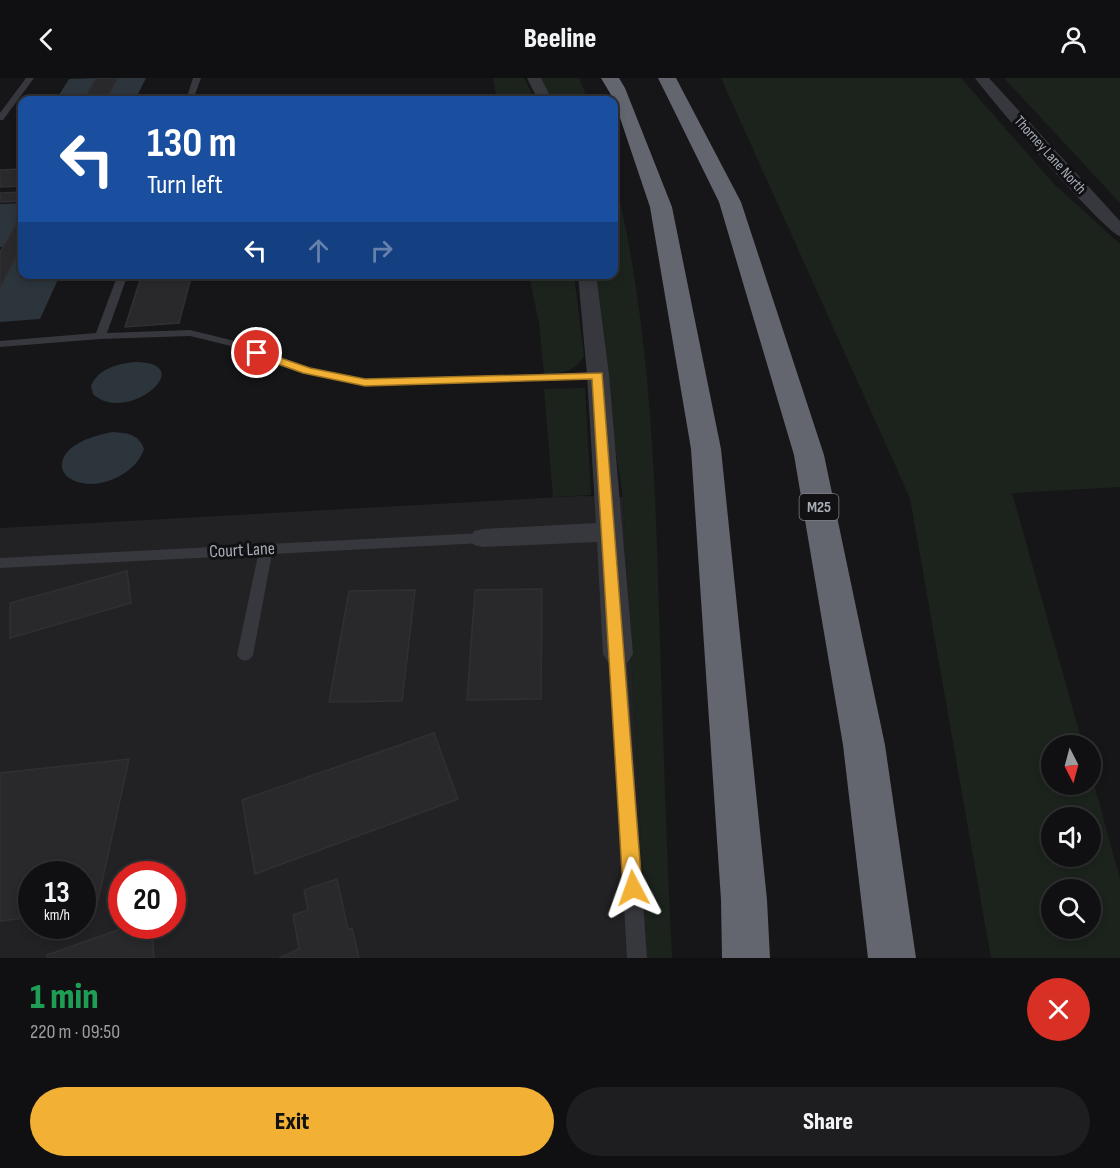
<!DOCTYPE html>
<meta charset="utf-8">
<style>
:root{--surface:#101012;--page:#1e1e20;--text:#f1f3f6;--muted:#9c9d9f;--line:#303032;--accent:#f2b134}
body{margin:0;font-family:"Sofia Sans Condensed",sans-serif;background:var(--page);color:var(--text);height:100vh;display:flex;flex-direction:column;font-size:22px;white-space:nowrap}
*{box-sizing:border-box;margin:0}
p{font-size:20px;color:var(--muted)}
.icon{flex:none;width:33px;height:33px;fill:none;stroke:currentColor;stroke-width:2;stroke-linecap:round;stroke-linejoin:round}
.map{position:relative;height:880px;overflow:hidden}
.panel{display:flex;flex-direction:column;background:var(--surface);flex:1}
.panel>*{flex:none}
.top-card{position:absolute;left:18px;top:18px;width:600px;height:183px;border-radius:12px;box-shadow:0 3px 9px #0003,0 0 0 2px var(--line);background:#1a4fa0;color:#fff;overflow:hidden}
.needle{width:39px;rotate:174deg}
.tools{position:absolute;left:1041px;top:657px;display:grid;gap:12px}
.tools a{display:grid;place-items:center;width:60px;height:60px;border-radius:50%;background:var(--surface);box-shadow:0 3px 9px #0003,0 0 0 2px var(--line);font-size:30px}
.speed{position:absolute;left:18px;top:783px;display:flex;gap:12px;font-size:30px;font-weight:700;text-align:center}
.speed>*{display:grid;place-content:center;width:78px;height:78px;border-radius:50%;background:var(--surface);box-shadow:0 3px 9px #0003,0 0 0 2px var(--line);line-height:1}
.speed small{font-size:15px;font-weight:400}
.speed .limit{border:9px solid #d22;background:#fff;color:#111}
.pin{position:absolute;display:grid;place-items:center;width:51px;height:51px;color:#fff;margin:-26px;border:3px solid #fff;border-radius:50%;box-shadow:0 2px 6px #0007}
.me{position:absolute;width:66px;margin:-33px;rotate:356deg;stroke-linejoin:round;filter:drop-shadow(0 0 4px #0008)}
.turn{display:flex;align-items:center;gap:21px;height:126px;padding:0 30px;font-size:27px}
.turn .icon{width:78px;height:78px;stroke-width:2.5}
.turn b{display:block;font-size:42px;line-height:51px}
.lanes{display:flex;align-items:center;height:57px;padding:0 30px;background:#0003;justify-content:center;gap:30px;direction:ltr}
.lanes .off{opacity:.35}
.round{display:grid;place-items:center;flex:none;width:63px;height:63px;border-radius:32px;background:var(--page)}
.summary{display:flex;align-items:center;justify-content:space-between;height:102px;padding:0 30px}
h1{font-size:36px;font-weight:800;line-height:45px;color:#1e9e55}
.cta{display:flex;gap:12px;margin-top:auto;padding:12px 30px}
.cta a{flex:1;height:69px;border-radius:36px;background:var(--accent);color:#111;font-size:24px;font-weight:800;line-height:69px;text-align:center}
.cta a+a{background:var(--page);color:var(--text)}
header{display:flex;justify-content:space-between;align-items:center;height:78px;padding:0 30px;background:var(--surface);font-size:27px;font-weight:800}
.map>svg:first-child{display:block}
</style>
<header><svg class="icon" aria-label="back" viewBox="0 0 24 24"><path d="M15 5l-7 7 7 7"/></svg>Beeline<svg class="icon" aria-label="person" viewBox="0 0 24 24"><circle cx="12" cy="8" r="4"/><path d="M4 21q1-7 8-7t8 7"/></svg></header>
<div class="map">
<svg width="1120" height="880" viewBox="0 0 1120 880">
<rect width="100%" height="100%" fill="#161618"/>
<path fill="#222225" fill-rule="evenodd" d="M581,418l42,1 24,461h-647v-430zM32,796h50v52h-50zM122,796h50v52h-50z"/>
<path fill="#1c231d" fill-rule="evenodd" d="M493,0h31l11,22h-38z
M537,0h42l9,22h-42z
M721,0h240l93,106 66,60v243l-108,6 71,252 -31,1v38h38l1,-11 29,106v79h-129l-81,-460zM1052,740h38v38h-38zM1052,812h38v38h-38z
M1004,0h116v125z
M614,97c35,143 41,290 45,437 4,116 7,231 13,346h-25l-24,-461 -22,-137 -9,-85 22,-1z
M529,197h45l10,81c-9,16 -23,17 -40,18l-5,-51z
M585,310l6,107 -38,2 -9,-108z"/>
<path fill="#2c353c" d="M96,0l-13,22h-27l13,-21z
M118,0h28l-11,22h-29z
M22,125v11l-19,33h-3v-43z
M22,169v27l38,1 -20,44 -40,3v-34z
M134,284c68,0 -7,64 -41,32l-2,-8c7,-17 26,-22 43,-24z
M113,354c14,1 26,2 31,17 -8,26 -50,45 -75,29 -4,-3 -6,-6 -7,-11 -1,-23 34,-32 51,-35z"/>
<path fill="#29292c" stroke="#303034" stroke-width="1.5" d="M96,0h22l-12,22h-23z
M22,91v17l-22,1v-17z
M22,114v9l-22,1v-9z
M22,136v31l-22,43v-36z
M142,196h50l-13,49 -54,4z
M127,493l4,32 -121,35v-35z
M542,511l-1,110 -74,1 8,-110z
M415,512l-13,111 -73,1 20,-111z
M434,655l24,66 -203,75 -13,-74z
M129,681l-33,150 -14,2v-37h-50v43l-32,4v-148z
M337,801l11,51 4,-2 7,30h-80l20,-9 -6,-34 15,-5 -4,-20z
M129,848h23l2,32h-107v-3z"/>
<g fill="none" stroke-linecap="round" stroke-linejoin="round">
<path fill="#37383d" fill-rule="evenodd" d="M26,0h8l-31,42h-3v-7z
M193,0h8l-8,22h-7z
M118,196h10l-21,59 83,-3 57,14 29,14 33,10 56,12 233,-8 6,3 -6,3 -233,8 -62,-13 -35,-11 -29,-14 -49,-12 -90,3 -100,8v-6l96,-8z
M483,455l7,5 -7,5 -211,11 -19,101 -3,4 -5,2 -5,-2 -3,-4 21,-100 -258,13v-10z
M618,570l5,2 3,4 21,304h-20l-17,-304 3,-4z"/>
<path fill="#37383d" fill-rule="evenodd" d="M527,0h14l11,22h-14z
M975,0h14l131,143v15c-16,-4 -129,-136 -145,-158z
M578,196h18l13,101 24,279 -5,8 -10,4 -10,-4 -5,-8 -6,-112 -114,5 -9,-2 -4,-7 4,-7 9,-2 113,-6 -9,-148z"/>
<path fill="#63666e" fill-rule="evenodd" d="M601,0h18l6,10 47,119 49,242 46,451 3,58h-48l-1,-58 -30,-451 -41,-242 -36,-107z
M658,0h18l65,124 83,253 61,290 31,213h-48l-25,-213 -49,-290 -75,-253z"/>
</g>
<path fill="#f2b134" stroke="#9d7322" stroke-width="1.5" d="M257,272l53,18 55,11 237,-6 40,515 -2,7 -7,2 -7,-2 -3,-7 -31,-509 -227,7 -62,-13 -50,-18v-4z"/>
<g text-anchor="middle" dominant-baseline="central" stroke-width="6" stroke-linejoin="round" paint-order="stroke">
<g font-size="15" fill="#a8adb8" stroke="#111113">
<text transform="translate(1050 77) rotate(48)">Thorney Lane North</text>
</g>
<rect fill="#111113" stroke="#7b7e86" stroke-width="1.5" x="799.5" y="416" width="39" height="26" rx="4.5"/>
<g font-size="16" font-weight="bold" fill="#a8adb8">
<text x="819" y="429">M25</text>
</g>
<g font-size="18" fill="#a8adb8" stroke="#111113">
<text transform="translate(242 472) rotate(-3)">Court Lane</text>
</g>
</g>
</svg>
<div class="tools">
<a><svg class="needle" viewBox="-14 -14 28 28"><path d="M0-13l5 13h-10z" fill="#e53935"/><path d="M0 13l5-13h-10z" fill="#9c9d9f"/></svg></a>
<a><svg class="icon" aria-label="sound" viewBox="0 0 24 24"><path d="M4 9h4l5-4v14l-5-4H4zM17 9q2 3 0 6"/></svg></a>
<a><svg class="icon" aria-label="search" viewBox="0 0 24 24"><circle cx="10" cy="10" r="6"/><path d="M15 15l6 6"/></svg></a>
</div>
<div class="speed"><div>13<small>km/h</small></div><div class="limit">20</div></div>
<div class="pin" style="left:257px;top:275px;background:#d93025"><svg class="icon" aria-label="arrive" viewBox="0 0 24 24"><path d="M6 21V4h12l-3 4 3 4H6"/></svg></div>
<svg class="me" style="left:633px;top:810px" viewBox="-20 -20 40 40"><path d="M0-17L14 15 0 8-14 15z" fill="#f2b134" stroke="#fff" stroke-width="4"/></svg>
<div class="top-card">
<div class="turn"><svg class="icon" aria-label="left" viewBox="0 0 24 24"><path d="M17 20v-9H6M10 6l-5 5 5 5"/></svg><div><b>130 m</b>Turn left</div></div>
<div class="lanes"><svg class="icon" aria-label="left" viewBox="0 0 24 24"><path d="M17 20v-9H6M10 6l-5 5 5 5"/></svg><svg class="icon off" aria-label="ahead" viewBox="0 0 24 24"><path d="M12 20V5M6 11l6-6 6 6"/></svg><svg class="icon off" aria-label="right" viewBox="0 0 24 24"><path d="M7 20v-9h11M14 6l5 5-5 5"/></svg></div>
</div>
</div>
<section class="panel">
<div class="summary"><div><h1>1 min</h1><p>220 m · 09:50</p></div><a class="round" style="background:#d93025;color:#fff"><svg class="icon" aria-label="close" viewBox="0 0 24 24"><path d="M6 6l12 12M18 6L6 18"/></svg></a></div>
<div class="cta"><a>Exit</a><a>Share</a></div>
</section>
